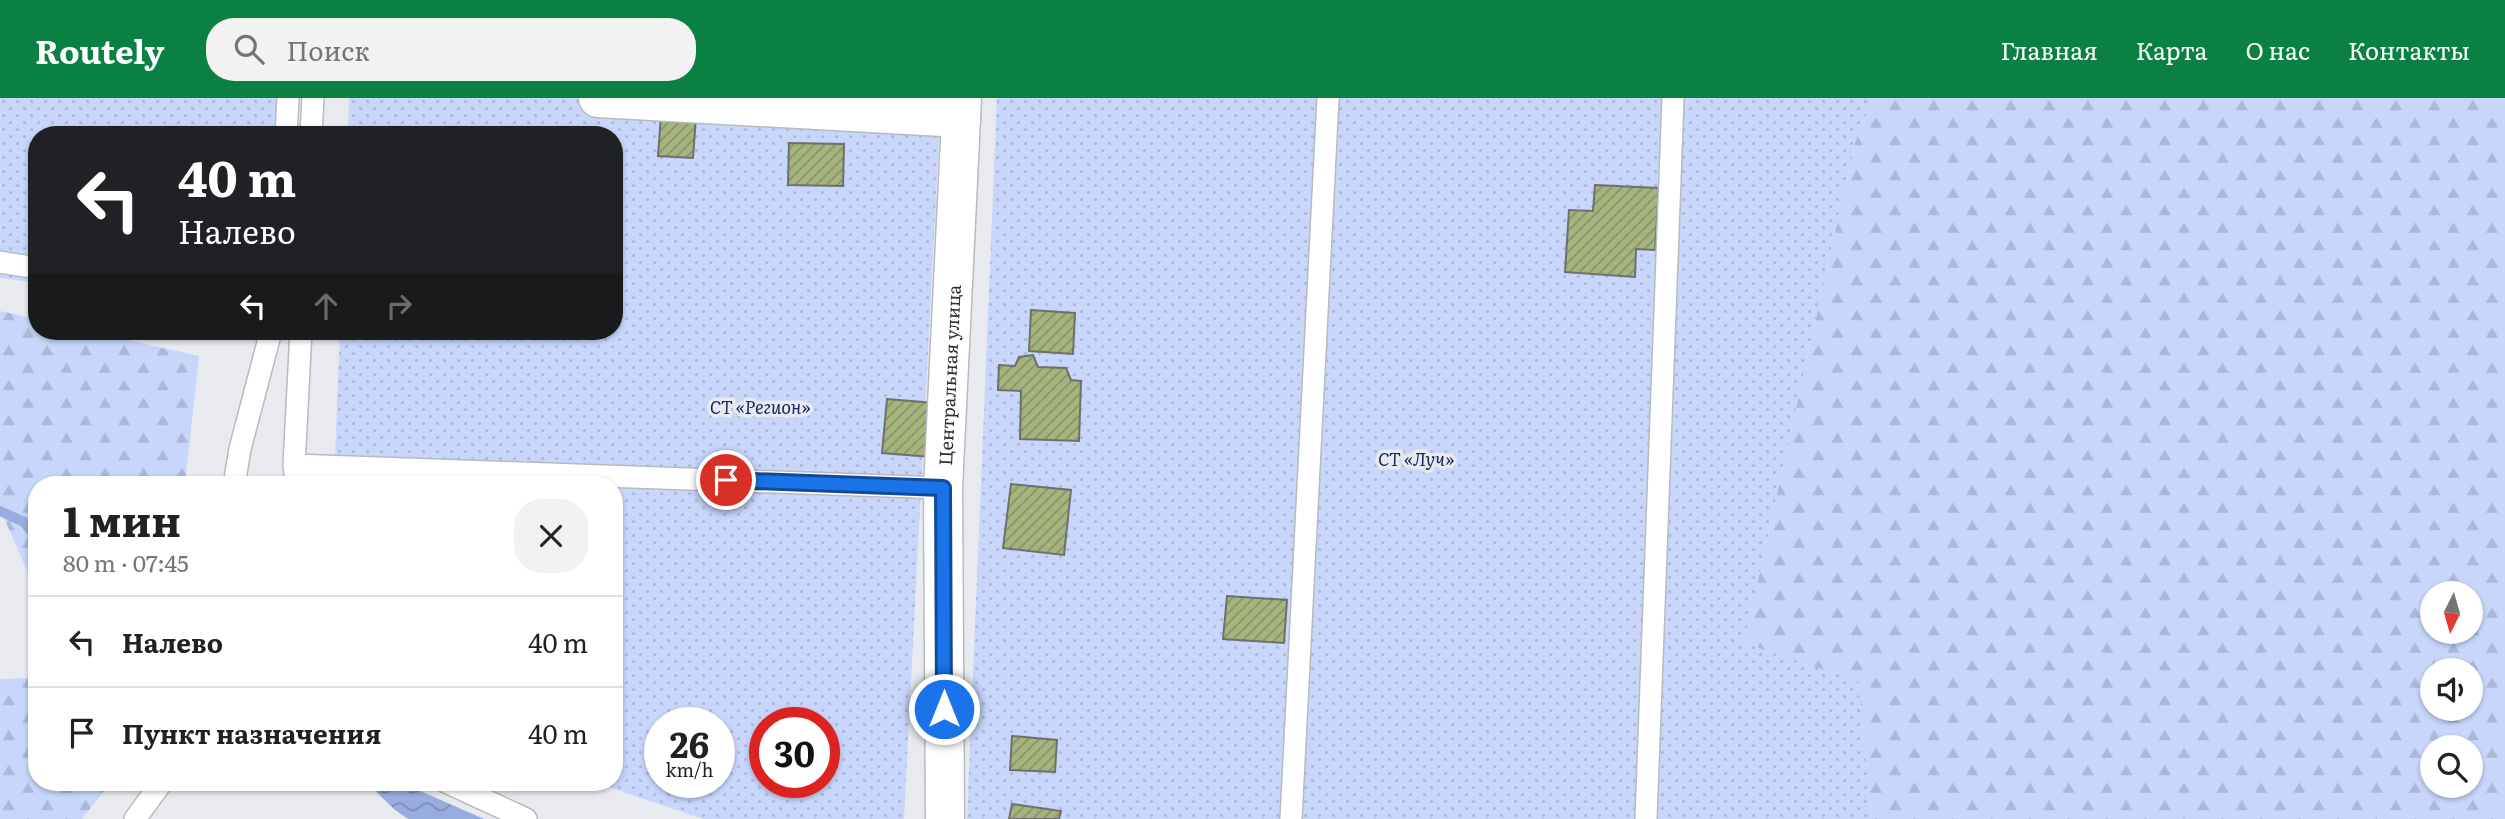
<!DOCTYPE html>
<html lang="ru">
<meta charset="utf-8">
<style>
:root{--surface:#fff;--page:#f2f2f2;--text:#202124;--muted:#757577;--line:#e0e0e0;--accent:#0b8043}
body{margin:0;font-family:Literata,serif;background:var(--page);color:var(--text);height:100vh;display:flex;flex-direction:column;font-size:26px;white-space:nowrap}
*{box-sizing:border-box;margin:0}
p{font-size:23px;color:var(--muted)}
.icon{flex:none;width:38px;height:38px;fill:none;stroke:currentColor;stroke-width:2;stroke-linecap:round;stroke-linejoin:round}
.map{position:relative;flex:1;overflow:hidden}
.sheet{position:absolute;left:28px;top:378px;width:595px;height:315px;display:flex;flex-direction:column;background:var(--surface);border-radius:28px;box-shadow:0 2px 5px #0004}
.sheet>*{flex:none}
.hud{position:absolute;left:28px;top:28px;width:595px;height:214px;border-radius:28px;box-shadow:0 2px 5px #0004;background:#202124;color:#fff;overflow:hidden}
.needle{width:46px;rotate:185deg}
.controls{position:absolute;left:2420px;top:483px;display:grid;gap:14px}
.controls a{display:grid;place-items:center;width:63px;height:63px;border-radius:50%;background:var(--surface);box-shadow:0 2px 5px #0004;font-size:35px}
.speed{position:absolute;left:644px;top:609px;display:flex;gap:14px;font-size:35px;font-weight:700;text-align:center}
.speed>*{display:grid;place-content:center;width:91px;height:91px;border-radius:50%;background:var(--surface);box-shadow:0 2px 5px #0004;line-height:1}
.speed small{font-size:18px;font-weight:400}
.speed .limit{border:10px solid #d22;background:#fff;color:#111}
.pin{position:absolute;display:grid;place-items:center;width:60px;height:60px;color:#fff;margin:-30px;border:4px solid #fff;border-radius:50%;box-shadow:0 2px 7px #0007}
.me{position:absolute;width:77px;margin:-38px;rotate:0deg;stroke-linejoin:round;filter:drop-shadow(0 0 5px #0008)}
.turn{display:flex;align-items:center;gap:24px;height:147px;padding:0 35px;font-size:32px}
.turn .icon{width:91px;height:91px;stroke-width:2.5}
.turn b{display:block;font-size:49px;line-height:60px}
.lanes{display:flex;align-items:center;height:66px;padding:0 35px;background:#0003;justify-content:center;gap:35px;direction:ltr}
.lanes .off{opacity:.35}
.round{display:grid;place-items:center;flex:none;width:74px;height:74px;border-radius:28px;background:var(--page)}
.overview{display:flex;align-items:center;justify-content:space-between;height:119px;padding:0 35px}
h1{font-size:42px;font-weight:700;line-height:52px}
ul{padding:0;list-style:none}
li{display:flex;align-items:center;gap:21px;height:91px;padding:0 35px;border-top:2px solid var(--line)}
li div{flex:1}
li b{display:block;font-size:26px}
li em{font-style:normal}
header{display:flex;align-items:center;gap:42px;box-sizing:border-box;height:98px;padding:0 35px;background:var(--accent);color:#fff}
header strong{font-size:33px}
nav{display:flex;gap:38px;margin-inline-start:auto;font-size:24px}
.search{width:490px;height:63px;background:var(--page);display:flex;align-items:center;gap:18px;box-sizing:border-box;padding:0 24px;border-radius:28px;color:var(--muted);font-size:26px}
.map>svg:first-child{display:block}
</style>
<header>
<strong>Routely</strong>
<div class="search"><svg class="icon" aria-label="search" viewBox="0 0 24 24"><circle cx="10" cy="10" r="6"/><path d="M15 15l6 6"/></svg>Поиск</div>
<nav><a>Главная</a><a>Карта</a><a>О нас</a><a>Контакты</a></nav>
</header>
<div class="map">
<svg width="2505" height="721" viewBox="0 0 2505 721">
<defs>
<pattern id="forest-firs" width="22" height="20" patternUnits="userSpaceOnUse" patternTransform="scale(1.75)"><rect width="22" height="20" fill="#c7d6fa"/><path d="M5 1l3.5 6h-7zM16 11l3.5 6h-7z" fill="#abb8d7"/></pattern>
<pattern id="garden-dots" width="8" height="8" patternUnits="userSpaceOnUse" patternTransform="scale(1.75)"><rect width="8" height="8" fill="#c7d6fa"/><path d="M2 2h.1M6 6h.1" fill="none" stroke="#abb8d7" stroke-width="1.8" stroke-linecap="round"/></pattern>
<pattern id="water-waves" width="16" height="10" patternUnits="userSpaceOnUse" patternTransform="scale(1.75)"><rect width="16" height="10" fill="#98addf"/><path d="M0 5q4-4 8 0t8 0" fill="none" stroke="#7c8db5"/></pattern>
<pattern id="building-hatch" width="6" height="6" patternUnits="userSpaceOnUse" patternTransform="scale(1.75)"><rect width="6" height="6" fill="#a5b37d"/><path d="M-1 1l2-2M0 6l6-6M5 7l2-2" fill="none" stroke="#879267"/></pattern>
</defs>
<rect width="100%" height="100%" fill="#e8eaf0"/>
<path fill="url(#forest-firs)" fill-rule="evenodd" d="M1873,0h632v721h-633l-14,-137 -114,-39 111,-501zM2432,495h39v39h-39zM2432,572h39v39h-39zM2432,649h39v39h-39z
M0,213l37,8v12h51l111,25 -14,129h-148v108l-37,-84z
M37,580v104h74l-29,37h-82v-140z"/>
<path fill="url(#garden-dots)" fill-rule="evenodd" d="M0,0h298l-2,37h-259v148l-37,-5z
M349,0h592l-37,721h-201l-109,-37h20v-297h-280l6,-154h274v-196h-266zM660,625h59v59h-59zM765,625h59v59h-59z
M997,0h876l-18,44 -111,501 114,38 14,138h-905z"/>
<path fill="url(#water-waves)" d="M366,684h34l84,37h-76l-13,-9z"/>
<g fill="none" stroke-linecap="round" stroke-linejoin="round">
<path stroke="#98addf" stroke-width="10" d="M0,413l24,11 13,17"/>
</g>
<path fill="url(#building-hatch)" stroke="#6f706b" stroke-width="2" d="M661,17l35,2 -3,41 -35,-2z
M789,45l55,1 -1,42 -55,-1z
M1595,87l64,3 -4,62 -19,-1 -1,28 -70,-5 4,-62 24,1z
M1031,212l44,3 -2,41 -44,-3z
M1033,257l5,12 28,1 5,12 10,1 -2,60 -59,-2 1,-48 -23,-1 1,-25 16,1 4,-9z
M887,301l48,4 -4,54 -49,-4z
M1011,386l60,6 -7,65 -61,-7z
M1227,498l60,4 -3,43 -61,-4z
M1012,638l45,4 -2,32 -45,-2z
M1012,706l49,7 -2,8h-50z"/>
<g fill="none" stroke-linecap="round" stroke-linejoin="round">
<defs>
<path id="service" d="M286,37l2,-37
M311,37l2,-37
M0,164l37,6
M294,367l649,23
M234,387l6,-36 31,-118
M296,387l-2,-20 7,-134
M446,684l80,37
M135,721l27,-37
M1291,721l37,-721
M1646,721l27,-721"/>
<g id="minor">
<path d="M598,0l363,20"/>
<path id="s1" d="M945,721l-2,-331 19,-390"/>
</g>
</defs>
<use href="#service" stroke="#b8bac0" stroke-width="24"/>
<use href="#minor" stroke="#b8bac0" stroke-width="41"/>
<use href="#service" stroke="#fff" stroke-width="21"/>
<use href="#minor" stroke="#fff" stroke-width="38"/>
</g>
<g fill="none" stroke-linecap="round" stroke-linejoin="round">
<defs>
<path id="route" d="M726,382l217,8 1,221"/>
</defs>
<use href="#route" stroke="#114b97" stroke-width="18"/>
<use href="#route" stroke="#1a73e8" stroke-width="12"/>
</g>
<g text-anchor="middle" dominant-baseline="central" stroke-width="7" stroke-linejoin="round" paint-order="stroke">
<g font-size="18" fill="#2f3032" stroke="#e8eaf0">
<text stroke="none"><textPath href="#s1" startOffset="444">Центральная улица</textPath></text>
</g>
<g font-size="18" font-style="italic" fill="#162862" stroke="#e8eaf0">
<text x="760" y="308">СТ «Регион»</text>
<text x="1416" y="360">СТ «Луч»</text>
</g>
</g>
</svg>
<div class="controls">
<a><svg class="needle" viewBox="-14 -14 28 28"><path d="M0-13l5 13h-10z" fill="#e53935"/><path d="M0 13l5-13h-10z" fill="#757577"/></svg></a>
<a><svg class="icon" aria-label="sound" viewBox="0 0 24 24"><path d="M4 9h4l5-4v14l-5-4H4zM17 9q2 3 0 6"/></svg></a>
<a><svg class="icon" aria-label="search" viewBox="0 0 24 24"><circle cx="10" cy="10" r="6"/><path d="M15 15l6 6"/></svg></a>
</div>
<div class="speed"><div>26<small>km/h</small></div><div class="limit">30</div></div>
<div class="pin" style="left:726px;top:382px;background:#d93025"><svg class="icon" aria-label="arrive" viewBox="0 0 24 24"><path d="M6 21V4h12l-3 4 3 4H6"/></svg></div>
<svg class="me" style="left:944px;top:611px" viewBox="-20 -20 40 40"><circle r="17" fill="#1a73e8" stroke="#fff" stroke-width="3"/><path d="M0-11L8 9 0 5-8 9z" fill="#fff"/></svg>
<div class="hud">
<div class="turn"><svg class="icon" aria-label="left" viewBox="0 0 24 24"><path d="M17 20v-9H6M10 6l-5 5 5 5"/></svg><div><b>40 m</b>Налево</div></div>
<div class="lanes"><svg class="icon" aria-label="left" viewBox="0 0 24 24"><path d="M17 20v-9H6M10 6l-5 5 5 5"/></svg><svg class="icon off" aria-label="ahead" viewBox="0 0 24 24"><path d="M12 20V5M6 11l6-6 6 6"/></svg><svg class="icon off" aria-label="right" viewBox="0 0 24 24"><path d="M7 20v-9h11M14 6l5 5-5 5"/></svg></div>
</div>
<section class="sheet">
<div class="overview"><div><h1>1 мин</h1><p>80 m · 07:45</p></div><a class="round"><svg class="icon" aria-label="close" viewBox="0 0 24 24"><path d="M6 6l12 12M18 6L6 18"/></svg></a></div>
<ul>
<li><svg class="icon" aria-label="left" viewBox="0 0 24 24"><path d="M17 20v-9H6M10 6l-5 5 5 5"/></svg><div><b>Налево</b></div><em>40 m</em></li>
<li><svg class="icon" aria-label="arrive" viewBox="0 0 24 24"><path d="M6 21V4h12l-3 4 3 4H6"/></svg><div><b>Пункт назначения</b></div><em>40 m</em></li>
</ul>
</section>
</div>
